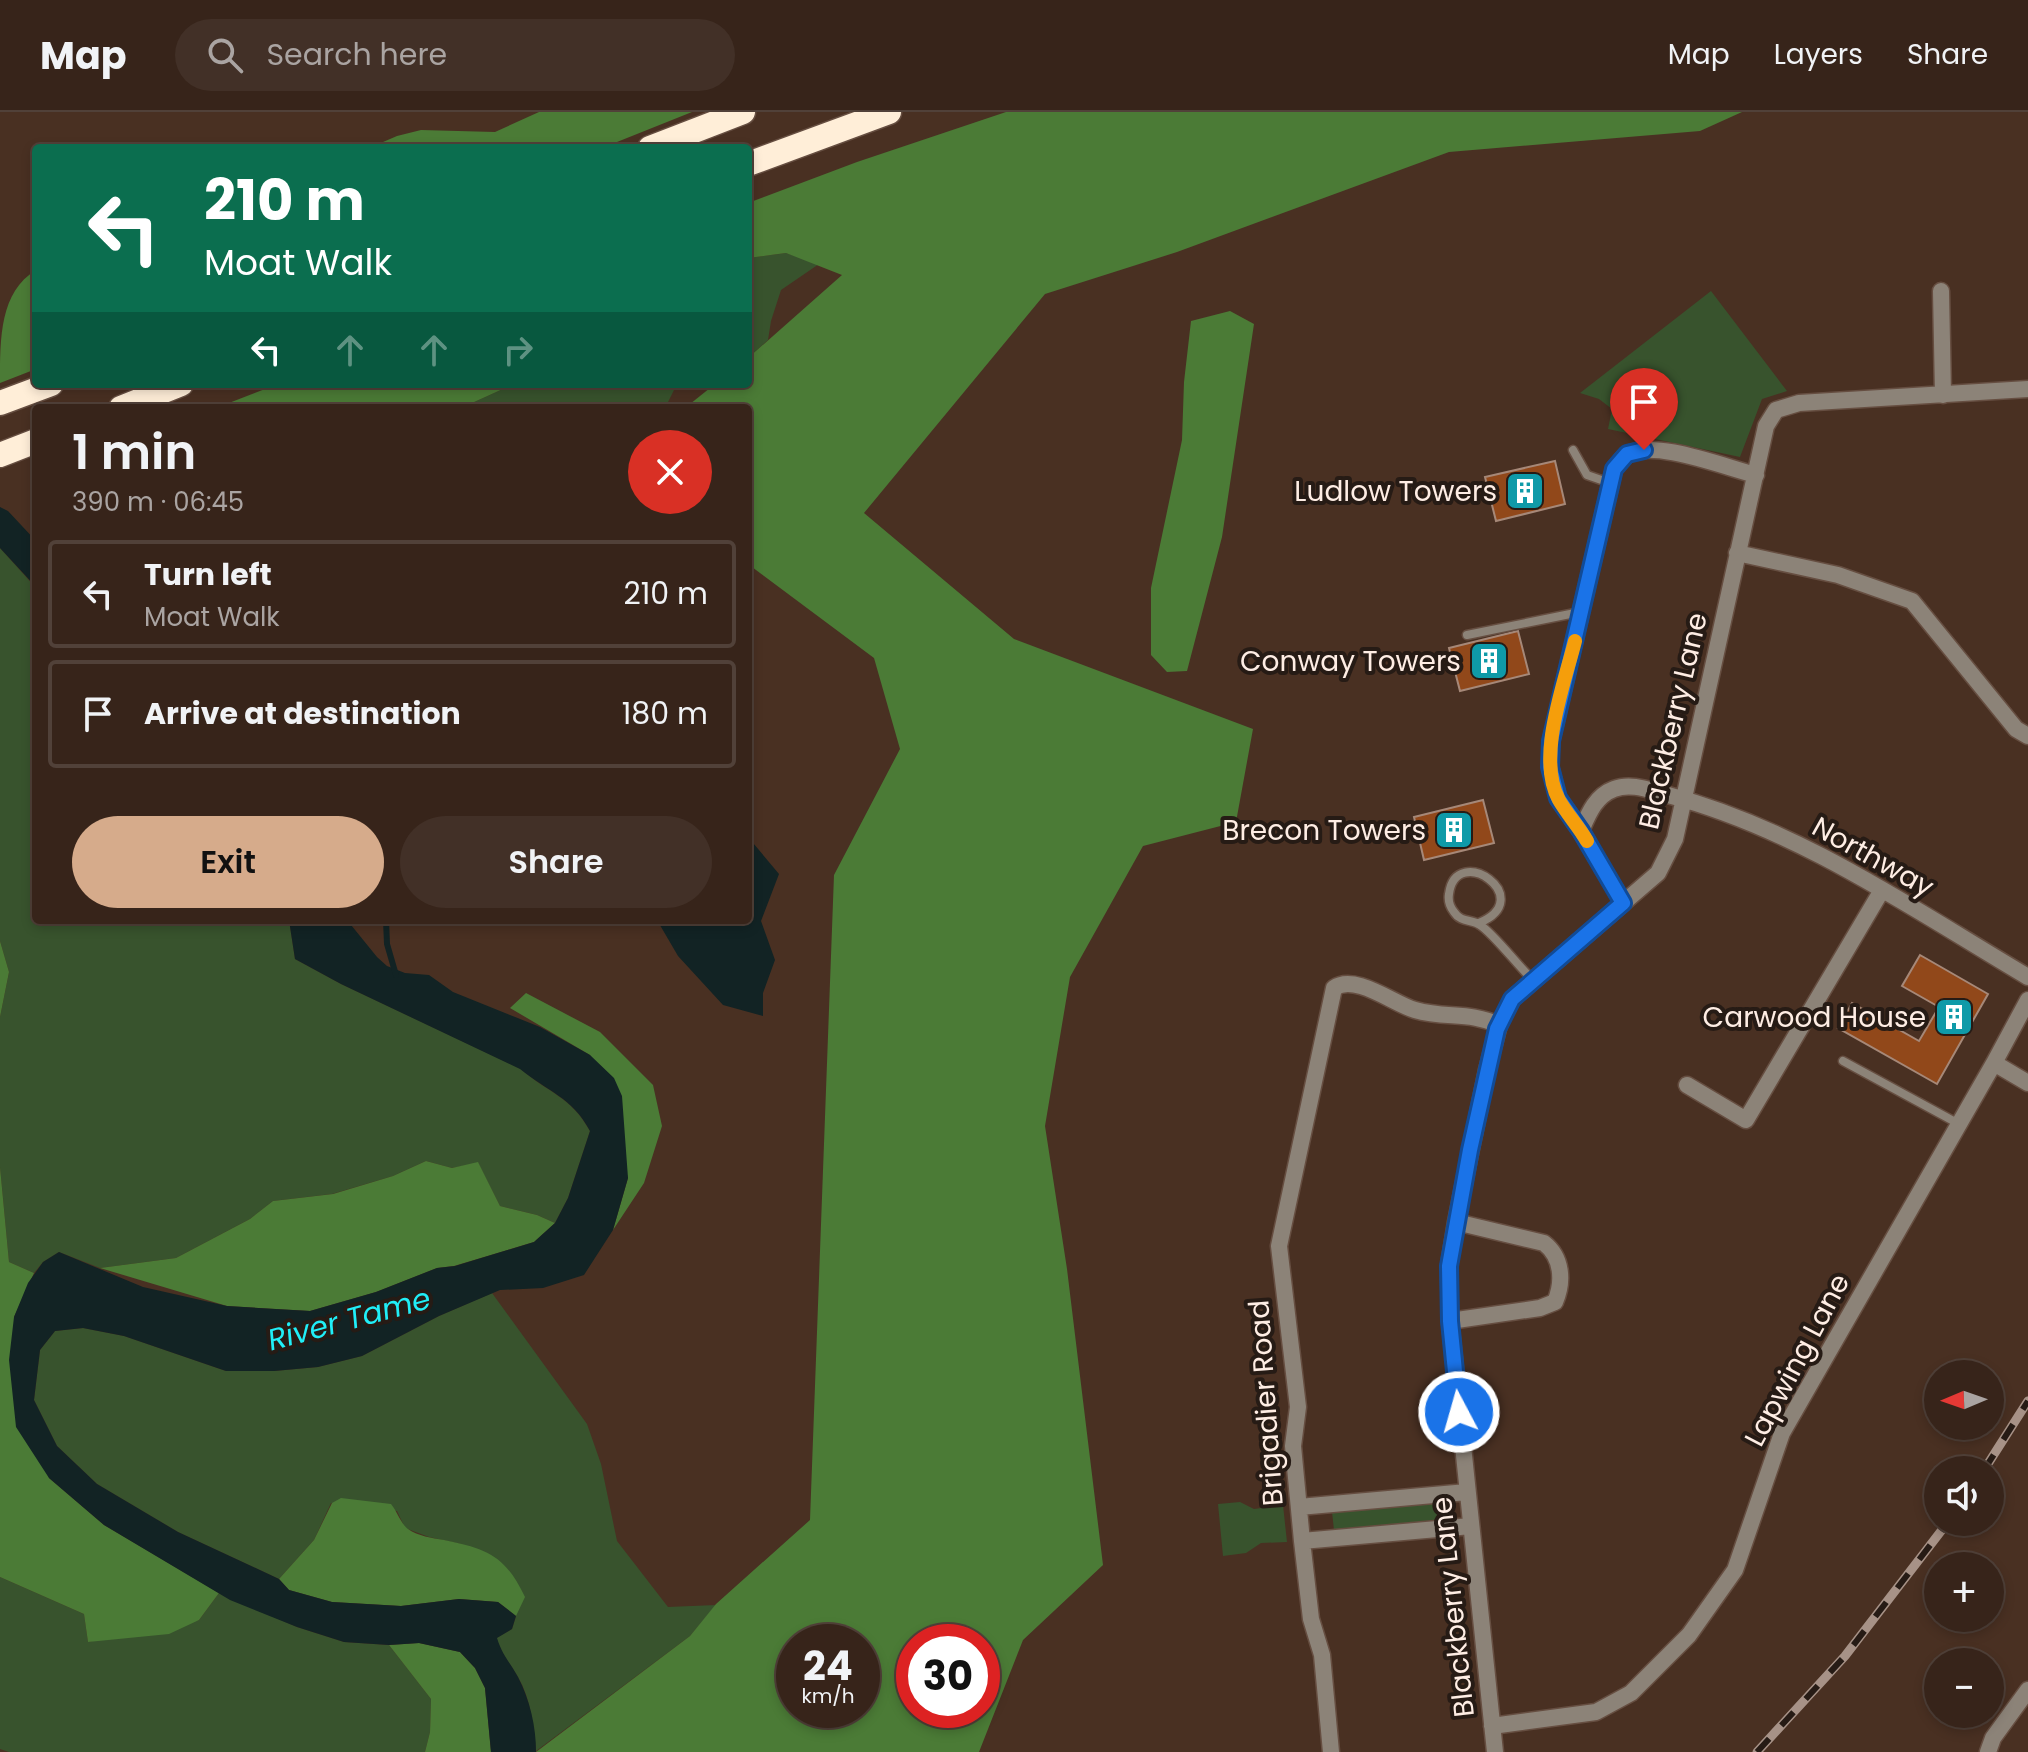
<!DOCTYPE html>
<meta charset="utf-8">
<style>
:root{--surface:#37241a;--page:#423027;--text:#f1f3f6;--muted:#aaa4a2;--line:#514139;--accent:#d6ab8b}
body{margin:0;font-family:Poppins,sans-serif;background:var(--page);color:var(--text);height:100vh;display:flex;flex-direction:column;font-size:30px;white-space:nowrap}
*{box-sizing:border-box;margin:0}
p{font-size:26px;color:var(--muted)}
.icon{flex:none;width:44px;height:44px;fill:none;stroke:currentColor;stroke-width:2;stroke-linecap:round;stroke-linejoin:round}
.map{position:relative;flex:1;overflow:hidden}
.drawer{position:absolute;left:32px;top:292px;width:720px;height:520px;display:flex;flex-direction:column;background:var(--surface);border-radius:8px;box-shadow:0 4px 12px #0003,0 0 0 2px var(--line)}
.drawer>*{flex:none}
.hud{position:absolute;left:32px;top:32px;width:720px;height:244px;border-radius:8px;box-shadow:0 4px 12px #0003,0 0 0 2px var(--line);background:#0b6e4f;color:#fff;overflow:hidden}
.needle{width:52px;rotate:268deg}
.buttons{position:absolute;left:1924px;top:1248px;display:grid;gap:16px}
.buttons a{display:grid;place-items:center;width:80px;height:80px;border-radius:50%;background:var(--surface);box-shadow:0 4px 12px #0003,0 0 0 2px var(--line);font-size:40px}
.speed{position:absolute;left:776px;top:1512px;display:flex;gap:16px;font-size:40px;font-weight:700;text-align:center}
.speed>*{display:grid;place-content:center;width:104px;height:104px;border-radius:50%;background:var(--surface);box-shadow:0 4px 12px #0003,0 0 0 2px var(--line);line-height:1}
.speed small{font-size:20px;font-weight:400}
.speed .limit{border:12px solid #d22;background:#fff;color:#111}
.pin{position:absolute;display:grid;place-items:center;width:68px;height:68px;color:#fff;margin:-82px -34px;border-radius:50% 50% 50% 0;rotate:-45deg;box-shadow:0 0 8px #0007}
.pin .icon{rotate:45deg}
.me{position:absolute;width:88px;margin:-44px;rotate:354deg;stroke-linejoin:round;filter:drop-shadow(0 0 6px #0008)}
.turn{display:flex;align-items:center;gap:28px;height:168px;padding:0 40px;font-size:36px}
.turn .icon{width:104px;height:104px;stroke-width:2.5}
.turn b{display:block;font-size:56px;line-height:68px}
.lanes{display:flex;align-items:center;height:76px;padding:0 40px;background:#0003;justify-content:center;gap:40px;direction:ltr}
.lanes .off{opacity:.35}
.round{display:grid;place-items:center;flex:none;width:84px;height:84px;border-radius:42px;background:var(--page)}
.headline{display:flex;align-items:center;justify-content:space-between;height:136px;padding:0 40px}
h1{font-size:48px;font-weight:600;line-height:60px}
.action{display:flex;gap:16px;margin-top:auto;padding:16px 40px}
.action a{flex:1;height:92px;border-radius:48px;background:var(--accent);color:#111;font-size:32px;font-weight:600;line-height:92px;text-align:center}
.action a+a{background:var(--page);color:var(--text)}
ul{padding:0;list-style:none}
li{display:flex;align-items:center;gap:24px;height:108px;margin:0 16px 12px;padding:0 24px;border:4px solid var(--line);border-radius:8px}
li div{flex:1}
li b{display:block;font-size:30px}
li em{font-style:normal}
header{display:flex;align-items:center;gap:48px;box-sizing:border-box;height:112px;padding:0 40px;background:var(--surface);border-bottom:2px solid var(--line)}
header strong{font-size:38px}
nav{display:flex;gap:44px;margin-inline-start:auto;font-size:28px}
.search{width:560px;height:72px;background:var(--page);display:flex;align-items:center;gap:20px;box-sizing:border-box;padding:0 28px;border-radius:44px;color:var(--muted);font-size:30px}
.map>svg:first-child{display:block}
</style>
<header>
<strong>Map</strong>
<div class="search"><svg class="icon" aria-label="search" viewBox="0 0 24 24"><circle cx="10" cy="10" r="6"/><path d="M15 15l6 6"/></svg>Search here</div>
<nav><a>Map</a><a>Layers</a><a>Share</a></nav>
</header>
<div class="map">
<svg width="2028" height="1640" viewBox="0 0 2028 1640">
<rect width="100%" height="100%" fill="#493022"/>
<path fill="#38532d" d="M786,141l33,11 -38,26 -10,31 -3,19 -20,18v-100z
M1711,179l76,100 -25,8 -22,58 -132,-28 4,-20 -13,-10 -19,-6z
M514,272h163l-12,24h-204z
M0,436l36,40v332h253l6,39 46,25 180,85c28,25 49,26 69,62l-22,67 -13,25 -18,-8 -37,-9 -22,-43 -26,5 -26,-7 -33,15 -61,18 -59,7 -23,18 -74,39 -76,10 -41,-16 -16,10 -9,11 -25,-11 -9,-95v-150l9,-45 -9,-31z
M492,1181l95,131 14,40 16,77 51,66 48,-2 -26,31 -154,115c-3,-26 -5,-52 -18,-74 -9,-15 -16,-22 -22,-39l16,-9 4,-13 -55,-72 -32,-7 -24,-9 -8,-17 -66,-8 -17,37 -35,39 -101,-47 -81,-48 -40,-38 -23,-46 6,-50 15,-19 28,-3 41,8 102,35h48l44,-4 44,-11 77,-40z
M1240,1390l14,7 29,-4 4,37 -26,1 -15,10 -23,3 -5,-52z
M1436,1390l2,18 -104,10 -2,-18z
M0,1465l84,37 4,28 111,-22 20,-27 78,34 47,15 45,3 42,54 -1,33 -5,20h-416l-9,-3z"/>
<path fill="#4b7b36" fill-rule="evenodd" d="M539,0h153l-90,36h-233l28,-12 24,-6 74,2z
M1006,0h736l-42,19 -251,21 -272,100 -132,42 -181,219 150,126 239,90 -17,93 -93,24 -73,131 -25,149 22,143 36,296 -80,75 -44,112h-443l154,-116 26,-32 94,-84 24,-645 66,-126 -26,-91 -126,-94v-156h-63l30,-24h33v-26l94,-83 -56,-22 -38,5v-55l109,-41zM794,1530h68v68h-68zM982,1530v68h-68v-68z
M36,158v99l-36,14c0,-46 0,-91 36,-113z
M1230,199l24,13 -32,213 -35,134 -20,1 -16,-17v-67l31,-148 2,-58 7,-61z
M278,272h236l-53,24h-245z
M0,829l9,31 -9,45z
M526,881l74,39 53,53 9,41 -18,57 -31,47 15,-52 -38,-123 -80,-47z
M426,1049l26,7 26,-6 22,44 37,9 18,8 -21,19 -80,24 -17,2 -61,24 -66,19 -83,-5 -127,-38 76,-10 74,-39 23,-18 60,-7 60,-18z
M0,1055l9,95 25,11 -20,44 35,161 55,47 115,68 -20,27 -30,14 -81,8 -4,-28 -84,-37z
M341,1386l50,6c6,7 10,20 17,25 10,7 24,9 36,11 43,9 61,15 81,57l-9,19 -18,-14 -39,-3 -58,7 -69,-4 -43,-12 -10,-11 35,-39 18,-37z
M419,1531l41,9 15,16 10,20 6,64h-66l5,-20 1,-33 -42,-54z"/>
<path fill="#122324" d="M0,395l8,4 28,30v46l-36,-39z
M748,725l31,37 -18,47 14,39 -12,33v23l-40,-11 -45,-49 -21,-36h91z
M289,808h58l30,37 10,9 18,7 24,2 24,17 87,35 50,28 24,23 8,18 6,82 -15,52 -29,45 -41,13 -43,2 -61,26 -77,40 -44,11 -44,4h-48l-102,-35 -41,-8 -28,3 -15,19 -6,50 23,46 40,38 81,48 101,47 10,11 43,12 69,4 58,-7 39,3 18,14 -4,13 -15,9c6,19 13,24 21,39 12,23 18,50 18,75h-45l-6,-64 -10,-20 -15,-16 -41,-9 -30,2 -45,-3 -47,-15 -67,-27 -126,-75 -55,-47 -33,-51 -7,-67 5,-43 14,-34 15,-21 16,-10 84,35 84,19 83,5 66,-19 61,-24 18,-2 79,-24 21,-19 13,-25 22,-67c-18,-34 -42,-39 -70,-62l-179,-85 -46,-25z"/>
<g fill="none" stroke-linecap="round" stroke-linejoin="round">
<path stroke="#122324" stroke-width="6" d="M386,808l1,24 9,31"/>
</g>
<path fill="#91481a" stroke="#a68878" stroke-width="2" d="M1555,349l10,43 -69,17 -11,-44z
M1518,519l11,43 -69,17 -11,-43z
M1483,688l11,43 -70,17 -10,-43z
M1920,843l68,39 -51,90 -99,-56 14,-25 67,38 20,-34 -37,-21z"/>
<g fill="none" stroke-linecap="round" stroke-linejoin="round">
<defs>
<path id="service" d="M1573,338l14,25 23,8
M1467,523l113,-23
M1479,811c60,-25 -23,-82 -30,-29 -1,6 1,13 5,18 7,11 18,7 26,13 13,8 39,42 52,54
M1843,949l116,63"/>
<path id="minor" d="M1941,179l2,104
M1737,441l101,22 74,26 104,128 12,7
M1581,719c7,-16 14,-35 33,-42 18,-7 37,2 54,6 130,34 245,114 360,182
M1623,791l-42,-72 -23,-33 -8,-31 1,-26 63,-272c4,-4 8,-11 13,-14 25,-17 100,13 129,20
M1994,951l34,20
M1687,973l59,35 136,-230
M1450,1209l90,-13 15,-6c9,-21 7,-45 -11,-59l-88,-21
M1299,1395l168,-15
M1302,1429l169,-15
M1492,1614l104,-14 35,-19 58,-58 46,-65 47,-137 212,-370 34,-63
M1331,1640l-9,-97 -11,-36 -9,-78 -9,-95 5,-39 -19,-161 55,-258c21,-15 60,16 81,22 31,9 54,1 84,15
M1495,1640l-45,-431 -1,-55 7,-44 31,-152 12,-45 13,-26 146,-126 17,-34 91,-413 10,-16 23,-7 229,-14
M1988,1640l5,-14 35,-48"/>
<path id="motorway" d="M650,36l93,-36
M748,52l141,-52
M0,291l51,-19
M121,296l60,-24
M0,343l36,-14"/>
</defs>
<use href="#service" stroke="#664e41" stroke-width="11"/>
<use href="#minor" stroke="#664e41" stroke-width="19"/>
<use href="#motorway" stroke="#664e41" stroke-width="27"/>
<use href="#service" stroke="#8c8378" stroke-width="8"/>
<use href="#minor" stroke="#8c8378" stroke-width="16"/>
<use href="#motorway" stroke="#ffeed8" stroke-width="24"/>
<defs>
<path id="rail" d="M1984,1358l44,-69
M1757,1640l88,-96 103,-134"/>
</defs>
<use href="#rail" stroke="#a79287" stroke-width="9"/>
<use href="#rail" stroke="#261b15" stroke-width="6" stroke-dasharray="18" stroke-linecap="butt"/>
</g>
<g fill="none" stroke-linecap="round" stroke-linejoin="round">
<defs>
<path id="route" d="M1459,1300l-9,-91 -1,-55 21,-116 27,-121 15,-30 111,-96 -42,-72 -23,-33 -8,-31 1,-26 63,-272 13,-15 17,-4"/>
</defs>
<use href="#route" stroke="#114b97" stroke-width="20"/>
<use href="#route" stroke="#1a73e8" stroke-width="14"/>
<path stroke="#f59e0b" stroke-width="14" d="M1575,529c-11,44 -39,117 -16,159 8,14 20,27 28,41"/>
</g>
<defs>
<symbol id="building-square" viewBox="-11 -11 22 22"><rect x="-9" y="-9" width="18" height="18" rx="4" fill="#0f9aa8" stroke="#261b15"/><path d="M-4-6H4V6H1V3H-1V6H-4ZM-2.5-4.3h1.7v1.8h-1.7ZM.8-4.3h1.7v1.8H.8ZM-2.5-1h1.7V.8h-1.7ZM.8-1h1.7V.8H.8Z" fill="#fff"/></symbol>
</defs>
<g fill-rule="evenodd">
<use href="#building-square" x="1503" y="357" width="44" height="44"/>
<use href="#building-square" x="1467" y="527" width="44" height="44"/>
<use href="#building-square" x="1432" y="696" width="44" height="44"/>
<use href="#building-square" x="1932" y="883" width="44" height="44"/>
</g>
<g text-anchor="middle" dominant-baseline="central" stroke-width="8" stroke-linejoin="round" paint-order="stroke">
<g font-size="28" fill="#feede4" stroke="#261b15" text-anchor="end">
<text x="1497" y="379">Ludlow Towers</text>
<text x="1461" y="549">Conway Towers</text>
<text x="1426" y="718">Brecon Towers</text>
<text x="1926" y="905">Carwood House</text>
</g>
<g font-size="28" fill="#feede4" stroke="#261b15">
<text transform="translate(1673 609) rotate(-77)">Blackberry Lane</text>
<text transform="translate(1873 745) rotate(29)">Northway</text>
<text transform="translate(1797 1248) rotate(-62)">Lapwing Lane</text>
<text transform="translate(1266 1291) rotate(-94)">Brigadier Road</text>
<text transform="translate(1453 1495) rotate(-96)">Blackberry Lane</text>
</g>
<g font-size="30" font-style="italic" fill="#20eef7" stroke="#261b15">
<text transform="translate(349 1207) rotate(-15)">River Tame</text>
</g>
</g>
</svg>
<div class="buttons">
<a><svg class="needle" viewBox="-14 -14 28 28"><path d="M0-13l5 13h-10z" fill="#e53935"/><path d="M0 13l5-13h-10z" fill="#aaa4a2"/></svg></a>
<a><svg class="icon" aria-label="sound" viewBox="0 0 24 24"><path d="M4 9h4l5-4v14l-5-4H4zM17 9q2 3 0 6"/></svg></a>
<a>+</a>
<a>−</a>
</div>
<div class="speed"><div>24<small>km/h</small></div><div class="limit">30</div></div>
<div class="pin" style="left:1644px;top:338px;background:#d93025"><svg class="icon" aria-label="arrive" viewBox="0 0 24 24"><path d="M6 21V4h12l-3 4 3 4H6"/></svg></div>
<svg class="me" style="left:1459px;top:1300px" viewBox="-20 -20 40 40"><circle r="17" fill="#1a73e8" stroke="#fff" stroke-width="3"/><path d="M0-11L8 9 0 5-8 9z" fill="#fff"/></svg>
<div class="hud">
<div class="turn"><svg class="icon" aria-label="left" viewBox="0 0 24 24"><path d="M17 20v-9H6M10 6l-5 5 5 5"/></svg><div><b>210 m</b>Moat Walk</div></div>
<div class="lanes"><svg class="icon" aria-label="left" viewBox="0 0 24 24"><path d="M17 20v-9H6M10 6l-5 5 5 5"/></svg><svg class="icon off" aria-label="ahead" viewBox="0 0 24 24"><path d="M12 20V5M6 11l6-6 6 6"/></svg><svg class="icon off" aria-label="ahead" viewBox="0 0 24 24"><path d="M12 20V5M6 11l6-6 6 6"/></svg><svg class="icon off" aria-label="right" viewBox="0 0 24 24"><path d="M7 20v-9h11M14 6l5 5-5 5"/></svg></div>
</div>
<section class="drawer">
<div class="headline"><div><h1>1 min</h1><p>390 m · 06:45</p></div><a class="round" style="background:#d93025;color:#fff"><svg class="icon" aria-label="close" viewBox="0 0 24 24"><path d="M6 6l12 12M18 6L6 18"/></svg></a></div>
<ul>
<li><svg class="icon" aria-label="left" viewBox="0 0 24 24"><path d="M17 20v-9H6M10 6l-5 5 5 5"/></svg><div><b>Turn left</b><p>Moat Walk</p></div><em>210 m</em></li>
<li><svg class="icon" aria-label="arrive" viewBox="0 0 24 24"><path d="M6 21V4h12l-3 4 3 4H6"/></svg><div><b>Arrive at destination</b></div><em>180 m</em></li>
</ul>
<div class="action"><a>Exit</a><a>Share</a></div>
</section>
</div>
